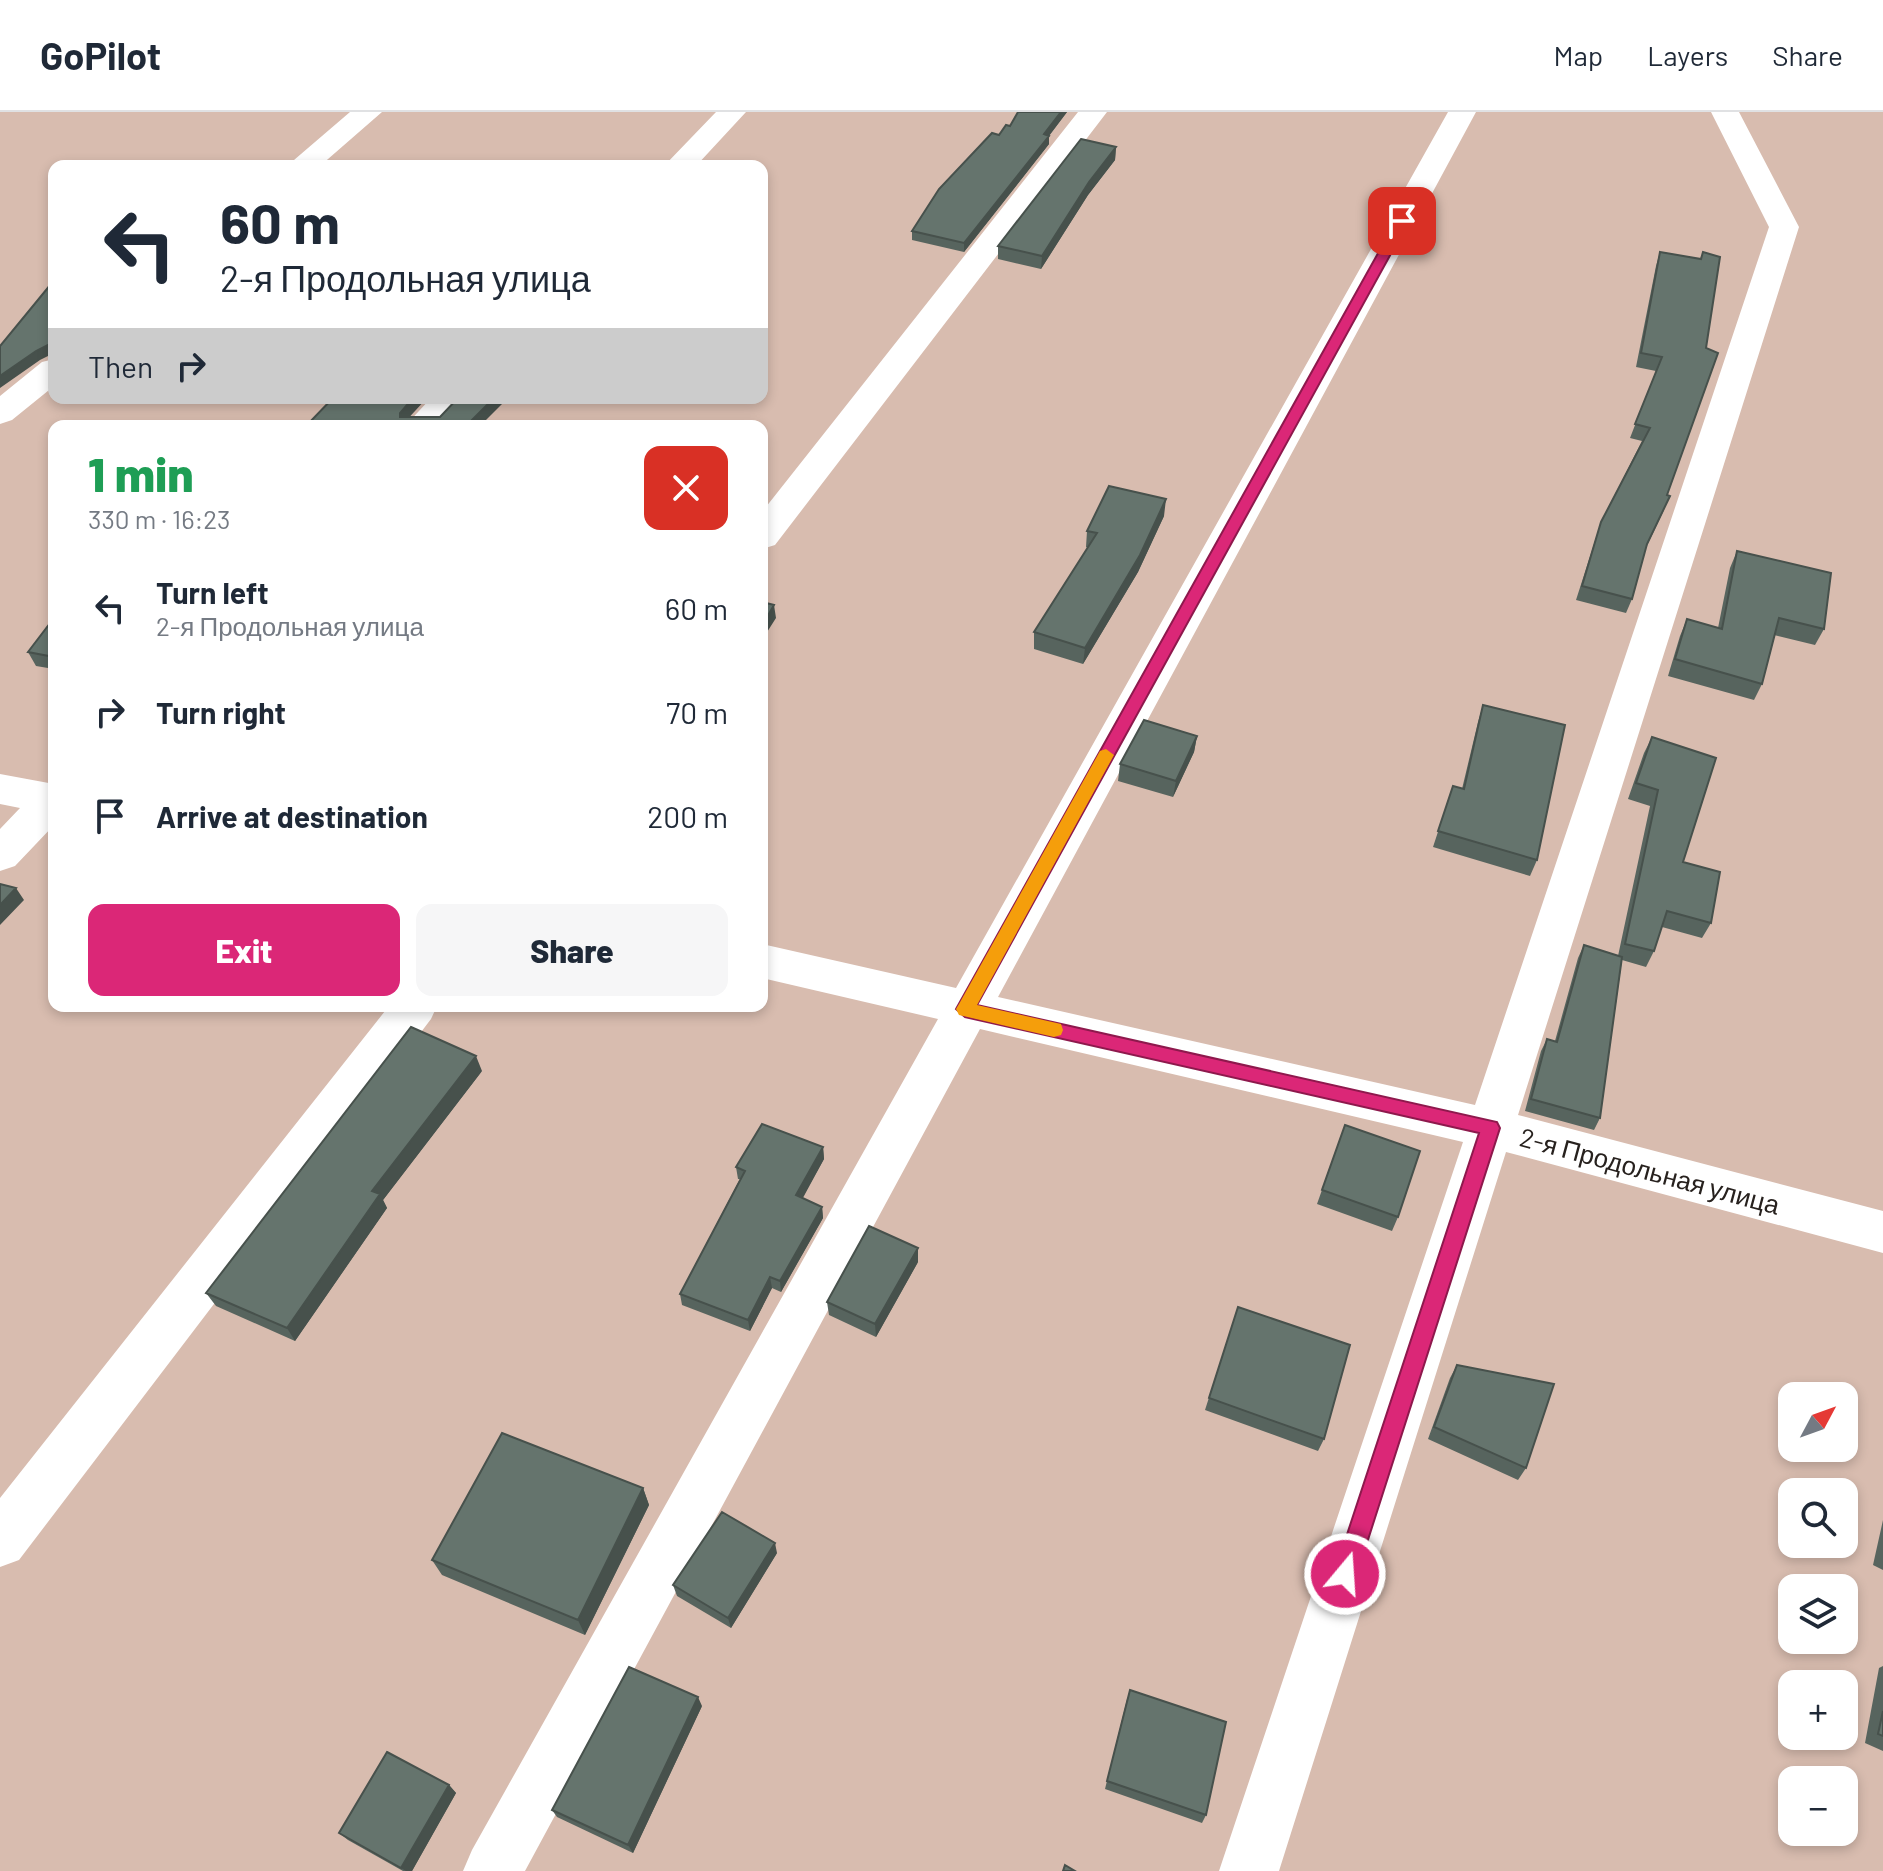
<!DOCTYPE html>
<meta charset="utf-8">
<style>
:root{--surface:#fff;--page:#f6f6f7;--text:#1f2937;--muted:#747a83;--line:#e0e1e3;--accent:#db2777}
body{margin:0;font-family:Barlow,sans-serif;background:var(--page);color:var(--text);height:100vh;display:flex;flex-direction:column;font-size:30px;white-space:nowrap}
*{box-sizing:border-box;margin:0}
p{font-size:26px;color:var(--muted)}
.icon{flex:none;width:44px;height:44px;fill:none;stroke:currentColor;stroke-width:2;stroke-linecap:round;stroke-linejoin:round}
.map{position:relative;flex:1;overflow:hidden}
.sheet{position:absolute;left:48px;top:308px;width:720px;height:592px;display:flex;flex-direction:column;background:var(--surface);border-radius:16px;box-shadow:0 4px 12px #0003}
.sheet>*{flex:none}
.top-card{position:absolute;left:48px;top:48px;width:720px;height:244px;border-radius:16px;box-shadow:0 4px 12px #0003;background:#fff;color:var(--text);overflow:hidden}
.needle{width:52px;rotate:49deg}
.fabs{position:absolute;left:1778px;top:1270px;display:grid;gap:16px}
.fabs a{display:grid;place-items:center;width:80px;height:80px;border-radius:16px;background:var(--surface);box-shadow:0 4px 12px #0003;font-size:40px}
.pin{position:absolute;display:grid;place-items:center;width:68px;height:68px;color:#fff;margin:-34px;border-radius:16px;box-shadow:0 4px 12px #0006}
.me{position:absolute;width:88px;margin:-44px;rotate:18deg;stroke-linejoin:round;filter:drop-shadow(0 0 6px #0008)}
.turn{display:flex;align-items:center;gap:28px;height:168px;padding:0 40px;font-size:36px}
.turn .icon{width:104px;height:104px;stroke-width:2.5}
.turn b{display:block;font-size:56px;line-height:68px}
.then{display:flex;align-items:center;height:76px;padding:0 40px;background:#0003;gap:16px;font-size:30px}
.round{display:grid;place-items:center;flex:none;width:84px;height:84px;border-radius:16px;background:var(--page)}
.summary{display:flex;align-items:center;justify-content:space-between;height:136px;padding:0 40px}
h1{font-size:48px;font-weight:800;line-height:60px;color:#1e9e55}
.primary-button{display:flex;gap:16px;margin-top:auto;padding:16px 40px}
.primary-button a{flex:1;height:92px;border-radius:16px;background:var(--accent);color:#fff;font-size:32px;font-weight:800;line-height:92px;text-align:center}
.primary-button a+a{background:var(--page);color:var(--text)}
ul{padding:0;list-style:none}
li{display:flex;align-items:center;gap:24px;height:104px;padding:0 40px}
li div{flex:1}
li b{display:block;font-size:30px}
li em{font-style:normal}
header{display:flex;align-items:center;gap:48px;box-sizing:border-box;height:112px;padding:0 40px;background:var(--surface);border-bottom:2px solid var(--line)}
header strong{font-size:38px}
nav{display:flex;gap:44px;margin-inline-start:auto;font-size:28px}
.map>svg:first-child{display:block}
</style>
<header>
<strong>GoPilot</strong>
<nav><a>Map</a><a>Layers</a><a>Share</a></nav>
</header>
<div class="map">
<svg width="1883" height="1759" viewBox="0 0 1883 1759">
<rect width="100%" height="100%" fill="#f1e0d8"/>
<path fill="#d8bcaf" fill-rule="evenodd" d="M0,0h1883v1759h-1883zM54,54h708v232h-708zM54,314h708v580h-708zM1792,1284h52v52h-52zM1792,1380h52v52h-52zM1792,1476h52v52h-52zM1792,1572h52v52h-52zM1792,1668h52v52h-52z"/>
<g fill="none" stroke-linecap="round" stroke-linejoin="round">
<path fill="#fff" fill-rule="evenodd" d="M350,0h32l-62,54h-33z
M716,0h30l-50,54h-32z
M1078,0h29l-332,433 -13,4v-37z
M1448,0h28l-478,885 477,108 294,-878 -58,-115h28l60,115 -281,888 365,96v42l-377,-101 -227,719h-60l244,-729 -483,-113 -455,842h-62l9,-21 466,-831 -176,-41v-34l194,44z
M54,247v27l-42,34 -12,4v-28l42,-34z
M431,286h36l-26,28h-36z
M0,662l54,10v41l-39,41 -15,5v-42l20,-21 -20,-4z
M389,894h48l-6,13 -412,541 -19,7v-69z"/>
</g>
<path fill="#57645e" d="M1018,0h49l-18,24v8l-85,108 -52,-12v-9l87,-96 11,-9z
M1116,35l-1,13 -27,35 -47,74 -43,-10v-13z
M1660,140l7,243 -3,15 -19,40 -13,49 -6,14 -50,-13 25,-78 41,-81 -12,-3 26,-67 -20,-4 20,-101z
M1164,404l-26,56 -55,92 -49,-15v-17l54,-84 -2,-1 1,-16z
M1737,439l87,78 -9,16 -41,-10 -12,49 -8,16 -86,-24 12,-40 7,-17 31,9 12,-60z
M54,506v51l-18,-3 -8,-14z
M1483,593l54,155 -7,16 -97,-29 20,-61 9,3 16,-67z
M1197,624l-3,16 -21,45 -55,-16 2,-17z
M1652,625l31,125 28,61 -9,15 -40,-11 -8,24 -8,16 -24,-7 -22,158 -6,12 -69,-19 16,-60 6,-12 8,2 23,-83 6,-13 34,11 32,-150 -22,-7 16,-46z
M482,959l-99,129 4,8 -92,133 -79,-35 -10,-13z
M1345,1013l53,92 -6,14 -75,-27z
M823,1035l1,12 -22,39 20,9 1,11 -42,74 -9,-4 -22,43 -68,-26 -2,-11 60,-115h-2l-2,-12z
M918,1150l-42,75 -47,-22 -2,-13z
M1238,1195l86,132 -6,12 -113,-41z
M1457,1253l69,103 -8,12 -90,-41 22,-61z
M643,1376l6,17 -64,130 -143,-60 -10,-15z
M1883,1408v50l-10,-5z
M777,1441l-46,75 -54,-32 -4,-11z
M1883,1554v85l-18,-8 14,-75z
M1127,1587l79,116 -4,8 -97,-34z
M702,1594l-69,147 -76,-36 -5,-7z
M449,1673l7,8 -44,78h-9l-55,-31 -9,-7z"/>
<path fill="#47514c" d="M1061,0h6l-19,25 1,-1v8l-85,108v-9z
M1116,35l-1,13 -27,35 -47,74 1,-13 47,-74z
M54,230v11l-14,7 -40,28v-12l36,-25z
M413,286h14l-24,26 -3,-7v-4z
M494,286h14l-28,28h-14z
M1166,387l-2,17 -26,56 -55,92 2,-16z
M774,493l2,13 -14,22v-14z
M1197,624l-3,16 -21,45 3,-16z
M16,776l8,12 -24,25v-20z
M476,944l6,15 -99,129 4,8 -92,133 -8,-13 85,-137z
M823,1035l1,12 -26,48 -2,-12z
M822,1095l1,11 -42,74 -1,-11z
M918,1136v14l-42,75 -1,-13z
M770,1165l2,11 -22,43 -2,-11z
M643,1376l6,17 -64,130 -7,-15z
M775,1431l2,10 -46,75 -3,-10z
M698,1585l4,9 -69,147 -5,-8z
M449,1673l7,8 -44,78h-6l-5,-3z"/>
<path fill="#65746d" stroke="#47514c" stroke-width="2" d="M1018,0h43l-17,22 5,2 -85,107 -52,-12 27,-42 53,-56 7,2 7,-10 4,1z
M1081,27l35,8 -27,35 -47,74 -44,-10z
M1660,140l41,7 2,-7 17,5 -14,91 12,5 -51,142 3,1 -23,48 -15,55 -50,-13 19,-64 49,-94 -15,-4 27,-67 -21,-4z
M51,172l3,1v57l-18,9 -36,25v-30z
M333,286h80l-13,15v4h40l18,-19h36l-28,28h-160z
M1109,374l57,13 -26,56 -55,93 -51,-16 63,-99 -10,-2z
M1737,439l94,22 -7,56 -45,-11 -17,66 -87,-25 12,-40 35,10z
M762,490l12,3 -12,21z
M54,506v39l-26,-5z
M1483,593l82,20 -28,135 -99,-29 15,-45 11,3z
M1144,608l53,16 -21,45 -56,-17z
M1652,625l64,21 -33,104 37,10 -9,51 -44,-12 -13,40 -29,-7 33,-154 -22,-7z
M0,772l16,4 -16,17z
M1584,833l38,12 -22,161 -69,-19 16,-60 10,3z
M411,915l65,29 -104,135 8,3 -93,134 -81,-35z
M762,1012l61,23 -27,48 26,12 -42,74 -10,-4 -22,43 -68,-26 65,-123 -9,-4z
M1345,1013l75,26 -22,66 -76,-27z
M869,1114l49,22 -43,76 -48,-22z
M1238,1195l112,38 -26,94 -115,-41z
M1457,1253l97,19 -28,84 -92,-41z
M502,1321l141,55 -65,132 -146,-60z
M722,1400l53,31 -47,75 -55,-33z
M629,1555l69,30 -70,148 -76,-35z
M1130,1578l96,32 -20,93 -99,-34z
M1883,1599v25l-5,-2z
M387,1640l62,33 -48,83 -62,-35z
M1065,1753l10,6h-12z"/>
<path fill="#db2777" stroke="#8e194d" stroke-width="2" d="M1402,105l7,4 -432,784 520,117 3,6 -143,446 -4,8 -8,3 -8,-3 -3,-8 145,-441 -514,-116 -9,-8 440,-788z"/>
<path fill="#f59e0b" d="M1106,637l8,6 -137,250 84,19 2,6 -2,5 -7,2 -95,-22 -3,-6 3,-5 141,-253z"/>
<g text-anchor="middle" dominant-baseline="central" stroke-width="6" stroke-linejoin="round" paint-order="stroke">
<g font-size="26" fill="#27211e" stroke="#fff">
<text transform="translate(1650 1058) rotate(15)">2-я Продольная улица</text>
</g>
</g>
</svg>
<div class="fabs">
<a><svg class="needle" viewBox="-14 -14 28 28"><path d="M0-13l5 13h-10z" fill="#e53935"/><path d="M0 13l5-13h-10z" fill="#747a83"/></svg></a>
<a><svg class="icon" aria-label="search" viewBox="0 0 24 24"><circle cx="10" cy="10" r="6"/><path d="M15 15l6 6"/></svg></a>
<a><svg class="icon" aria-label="layers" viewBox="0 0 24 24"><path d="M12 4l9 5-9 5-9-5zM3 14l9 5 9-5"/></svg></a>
<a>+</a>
<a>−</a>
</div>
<div class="pin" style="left:1402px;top:109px;background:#d93025"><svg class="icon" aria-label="arrive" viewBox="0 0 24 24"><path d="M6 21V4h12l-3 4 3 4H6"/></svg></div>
<svg class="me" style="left:1345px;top:1462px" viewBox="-20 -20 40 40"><circle r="17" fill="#db2777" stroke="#fff" stroke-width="3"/><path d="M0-11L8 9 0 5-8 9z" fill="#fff"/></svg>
<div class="top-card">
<div class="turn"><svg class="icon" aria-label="left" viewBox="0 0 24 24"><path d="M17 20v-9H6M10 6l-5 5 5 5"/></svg><div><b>60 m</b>2-я Продольная улица</div></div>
<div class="then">Then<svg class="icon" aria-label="right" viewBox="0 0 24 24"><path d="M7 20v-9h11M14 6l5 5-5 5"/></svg></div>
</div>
<section class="sheet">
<div class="summary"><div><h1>1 min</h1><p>330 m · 16:23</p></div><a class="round" style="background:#d93025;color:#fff"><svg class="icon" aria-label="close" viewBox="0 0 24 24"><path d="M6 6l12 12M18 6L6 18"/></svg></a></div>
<ul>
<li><svg class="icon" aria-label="left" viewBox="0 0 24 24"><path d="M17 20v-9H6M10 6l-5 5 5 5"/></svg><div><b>Turn left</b><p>2-я Продольная улица</p></div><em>60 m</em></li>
<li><svg class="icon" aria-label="right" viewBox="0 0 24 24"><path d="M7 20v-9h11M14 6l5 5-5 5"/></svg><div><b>Turn right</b></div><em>70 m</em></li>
<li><svg class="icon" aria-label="arrive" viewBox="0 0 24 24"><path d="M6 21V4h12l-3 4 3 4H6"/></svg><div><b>Arrive at destination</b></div><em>200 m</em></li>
</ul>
<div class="primary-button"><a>Exit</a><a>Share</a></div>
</section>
</div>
